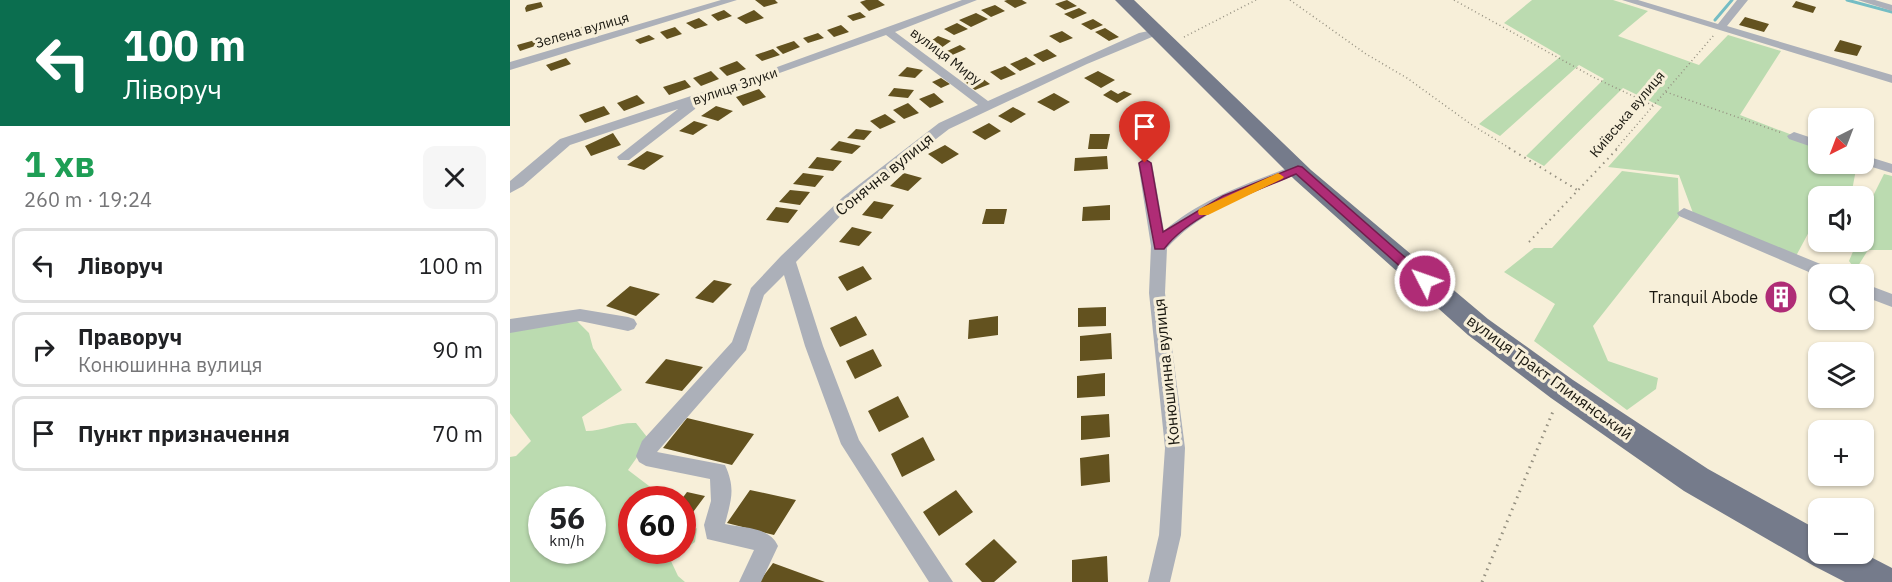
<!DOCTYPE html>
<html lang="uk">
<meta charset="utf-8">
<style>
:root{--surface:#fff;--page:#f6f6f6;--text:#202124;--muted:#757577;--line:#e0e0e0}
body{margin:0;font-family:"IBM Plex Sans",sans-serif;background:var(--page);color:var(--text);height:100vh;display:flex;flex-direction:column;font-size:22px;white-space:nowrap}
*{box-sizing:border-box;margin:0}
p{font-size:20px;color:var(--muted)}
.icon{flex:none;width:33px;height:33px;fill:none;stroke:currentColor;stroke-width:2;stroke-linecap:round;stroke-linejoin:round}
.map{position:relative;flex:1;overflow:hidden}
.side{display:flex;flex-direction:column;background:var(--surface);width:510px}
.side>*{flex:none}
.banner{background:#0b6e4f;color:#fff;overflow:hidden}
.needle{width:39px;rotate:222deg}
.controls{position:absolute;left:1298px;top:108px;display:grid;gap:12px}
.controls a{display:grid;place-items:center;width:66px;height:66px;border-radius:12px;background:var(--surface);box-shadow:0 2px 4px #0004;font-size:30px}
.speed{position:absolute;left:18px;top:486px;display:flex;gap:12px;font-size:30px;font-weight:700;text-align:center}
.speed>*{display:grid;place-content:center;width:78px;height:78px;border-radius:50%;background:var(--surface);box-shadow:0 2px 4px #0004;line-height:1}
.speed small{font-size:15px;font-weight:400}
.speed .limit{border:9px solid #d22;background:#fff;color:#111}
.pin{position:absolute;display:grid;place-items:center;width:51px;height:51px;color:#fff;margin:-62px -26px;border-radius:50% 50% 50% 0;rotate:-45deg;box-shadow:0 0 6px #0007}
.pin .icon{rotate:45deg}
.me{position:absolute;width:66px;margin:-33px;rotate:311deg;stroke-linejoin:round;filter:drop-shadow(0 0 4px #0008)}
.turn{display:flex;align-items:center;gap:21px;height:126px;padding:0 24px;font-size:27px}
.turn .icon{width:78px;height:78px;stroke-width:2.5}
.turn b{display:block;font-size:42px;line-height:51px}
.round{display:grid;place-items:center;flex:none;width:63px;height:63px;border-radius:12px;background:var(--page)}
.summary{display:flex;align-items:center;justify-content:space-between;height:102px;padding:0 24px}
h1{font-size:36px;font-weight:700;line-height:45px;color:#1e9e55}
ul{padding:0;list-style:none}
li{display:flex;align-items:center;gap:18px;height:75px;margin:0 12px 9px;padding:0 12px;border:3px solid var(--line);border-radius:12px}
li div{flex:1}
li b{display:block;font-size:22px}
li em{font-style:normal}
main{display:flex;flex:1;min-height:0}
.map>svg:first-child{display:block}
</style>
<main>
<section class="side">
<div class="banner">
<div class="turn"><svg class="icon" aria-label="left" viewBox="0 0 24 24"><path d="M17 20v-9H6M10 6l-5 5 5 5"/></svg><div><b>100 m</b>Ліворуч</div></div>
</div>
<div class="summary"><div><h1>1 хв</h1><p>260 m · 19:24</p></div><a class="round"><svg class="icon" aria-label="close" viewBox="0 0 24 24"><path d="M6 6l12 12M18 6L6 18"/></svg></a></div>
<ul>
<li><svg class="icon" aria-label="left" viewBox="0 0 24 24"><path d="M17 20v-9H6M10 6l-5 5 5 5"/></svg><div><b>Ліворуч</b></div><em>100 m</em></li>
<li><svg class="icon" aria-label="right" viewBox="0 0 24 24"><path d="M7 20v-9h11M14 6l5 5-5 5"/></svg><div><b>Праворуч</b><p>Конюшинна вулиця</p></div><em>90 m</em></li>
<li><svg class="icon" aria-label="arrive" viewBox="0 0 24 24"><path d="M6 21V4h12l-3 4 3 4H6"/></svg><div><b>Пункт призначення</b></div><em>70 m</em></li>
</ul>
</section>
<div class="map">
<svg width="1382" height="582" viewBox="0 0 1382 582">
<rect width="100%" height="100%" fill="#f7efd9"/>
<path fill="#bbdbb0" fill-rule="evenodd" d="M1022,0h81l35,11 -30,25 81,29 29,-30 53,16 -41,64 78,30v19h39l-6,32h-33v19l-22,41 -103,-43 -14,-38 -71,-8 54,-60 -39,-19 -79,78 -18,-10 78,-77 -25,-14 -79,71 -21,-12 82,-68 -57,-33z
M1112,171l56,7 1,39 -86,109 15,35 50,17 -2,11 -29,21 -93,-69 21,-37 -51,-32 30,-24h18z
M1374,174l8,2v74h-24l-10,16 -6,-1 -3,-4 8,-19h6v-14l4,-10 -4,-2v-7l4,-1z
M66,320l13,13 4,15 29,42 -40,27 4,14c18,0 32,-9 50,-8l11,14 -7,16 -12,17 25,19 3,10 -24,1v50h50l1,-15 14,-7 -2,14 -25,17 8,17 7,6h-175v-125l6,-1 15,-15 -21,-28v-84zM32,500h50v50h-50z"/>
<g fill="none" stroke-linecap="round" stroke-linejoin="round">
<path stroke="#75bdc4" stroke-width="3" d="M1337,0l45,12
M1205,20l17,-20"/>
</g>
<path fill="#63521f" d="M245,0h20l3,3 -14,4z
M356,0h12l7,5 -16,6 -9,-9z
M497,0h15l5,3 -12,5 -11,-7z
M557,0l10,6 -12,4 -10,-6z
M1286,1l20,6 -3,6 -21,-6z
M31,2l2,5 -17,5 -1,-4 2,-3z
M485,5l10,6 -14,6 -10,-7z
M569,8l8,5 -14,6 -9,-5z
M214,10l8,6 -14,5 -7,-6z
M244,10l10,8 -18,6 -9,-6z
M350,12l6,5 -13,4 -6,-5z
M466,13l12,6 -17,8 -12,-7z
M1235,17l24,7 -5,8 -25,-7z
M189,18l9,7 -13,4 -9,-6z
M583,19l10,6 -12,5 -10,-6z
M88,22l4,7 -25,7 -3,-7z
M447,23l11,6 -14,6 -10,-6z
M331,25l8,7 -15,5 -7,-7z
M165,27l7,7 -15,5 -7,-7z
M595,28l14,9 -10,4 -14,-9z
M552,31l11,7 -13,5 -11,-7z
M308,33l6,5 -16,5 -5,-5z
M139,35l6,4 -15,5 -5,-4z
M428,36l13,5 -10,7 -13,-5z
M25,40l3,5 -18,6 -3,-6z
M1330,40l22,6 -5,10 -23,-5z
M284,41l6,6 -17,7 -7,-7z
M450,45l6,4 -16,7 -5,-4z
M263,49l7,6 -18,6 -7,-6z
M537,49l10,7 -14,6 -10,-7z
M516,57l10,7 -16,7 -10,-7z
M56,58l5,6 -20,7 -5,-6z
M227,61l9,8 -19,7 -8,-8z
M495,66l11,8 -15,6 -11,-8z
M397,67l16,3 -8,8 -17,-2z
M201,71l8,8 -18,7 -8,-8z
M588,71l17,9 -14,8 -17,-10z
M469,76l11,8 -15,6 -10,-8z
M431,78l9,6 -9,4 -9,-6z
M175,80l6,7 -22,8 -6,-8z
M384,88l20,2 -6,8 -20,-2z
M249,89l7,8 -23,9 -7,-9z
M601,90l7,4 6,-3 8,3 -15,9 -14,-8z
M424,93l10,9 -14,6 -11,-9z
M544,93l16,9 -16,9 -17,-9z
M127,95l8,8 -21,8 -7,-8z
M630,102l12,6 -14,9 -12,-7z
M398,103l11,10 -15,6 -11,-9z
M94,106l6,8 -25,9 -6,-8z
M206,106l17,5 -15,10 -17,-5z
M503,107l13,7 -15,9 -13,-7z
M375,114l11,8 -16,7 -10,-8z
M184,121l14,4 -15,10 -14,-4z
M479,123l12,8 -16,9 -13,-8z
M346,129l16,2 -8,9 -17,-2z
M103,133l8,12 -30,11 -6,-10z
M580,134h20l-3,15h-19z
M329,141l22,5 -9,8 -22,-4z
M435,145l14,9 -17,10 -14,-10z
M137,151l17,5 -20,14 -17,-5z
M597,156l1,13 -34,2 1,-13z
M307,157l25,4 -9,10 -25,-3z
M293,173l21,3 -9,11 -22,-3z
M394,173l18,5 -14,13 -18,-5z
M280,190l20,2 -10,13 -21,-3z
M364,201l20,4 -12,14 -20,-4z
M600,205v15l-28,1 1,-14z
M266,207l22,3 -10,13 -22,-3z
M476,209h21l-3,15h-22z
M342,227l20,5 -13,14 -20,-4z
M353,266l9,13 -25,12 -9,-14z
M204,280l18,4 -19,19 -18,-5z
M120,286l30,8 -24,22 -30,-10z
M1263,286l22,10 -5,12 -23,-10z
M596,307v19l-28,1v-19z
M346,316l11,19 -27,12 -10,-19z
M488,316v19l-30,4 1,-19z
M601,333l1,26 -32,2v-25z
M363,349l9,17 -27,13 -9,-18z
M156,359l37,8 -21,24 -37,-8z
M595,373v23l-28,2v-22z
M388,396l11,21 -30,15 -11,-21z
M599,414l1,23 -29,3v-24z
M177,418l67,16 -22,31 -69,-17z
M413,437l12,23 -33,17 -11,-23z
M599,454l1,28 -29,4 -1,-28z
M240,490l46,10 -22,35 -47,-12z
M446,490l17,22 -34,24 -16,-24z
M177,492l18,4 -23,31 -1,-27z
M484,539l23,23 -23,20h-12l-17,-18z
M597,556l1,26h-36v-22z
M263,563l52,19h-66z"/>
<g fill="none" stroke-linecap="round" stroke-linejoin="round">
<path stroke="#959080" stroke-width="1.5" stroke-dasharray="1 3" stroke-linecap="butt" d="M780,0l76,54 41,24 65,47 39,24
M944,0l139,77 61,29
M674,37l72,-37
M1156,92l116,41
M1106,149l98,-114"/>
<path stroke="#959080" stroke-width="2" stroke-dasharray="1.5 4.5" stroke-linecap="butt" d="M999,148l70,43
M1019,242l89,-94"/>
<path stroke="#959080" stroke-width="3" stroke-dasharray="1.5 5" stroke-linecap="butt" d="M972,582l72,-173"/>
<path fill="#acb0b9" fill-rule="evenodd" d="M211,0h16l-227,70v-8z
M452,0h15l-82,32 93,69 151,-68 19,-4 6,3 -77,32 -138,65 -96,74 -57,59 27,84 36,94 94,142h-24l-88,-138 -36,-98 -21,-71 -20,20 -18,55 -89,102 68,13c11,24 6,35 0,59 19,4 45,3 53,22l-17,36h-22l15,-32 -47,-11 -3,-14 7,-24 -1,-22 -64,-13 -7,-4 -3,-6 6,-15 90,-99 19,-54 30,-32 62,-59 96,-74 39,-18 -92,-70 -191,68 1,3 -1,3 -66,51h-10l-2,-3 61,-48 -108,36 -47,41 -13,7v-12l50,-42 198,-65z
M1112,0h16l80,24 19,-24h11l-21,26 165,49v8z
M1348,0h17l17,5v6z
M1284,132l24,8v9l-29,-10 -2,-3z
M1353,155l29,9v9l-30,-9z
M635,159l7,4 12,68c36,-32 85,-48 129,-65l5,-1 7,4 -2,3c-48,19 -101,37 -136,76l-2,45 20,155 -4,87 -11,47h-22l11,-47 6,-87 -16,-155 2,-47 -13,-83z
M1174,208l151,62 2,4 -19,2 -139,-60 -2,-3z
M1353,283l29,11v13l-29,-11z
M70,309l48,8 6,2 3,5 -3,5 -6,2 -48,-10 -70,12v-14z"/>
<path fill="#757b8b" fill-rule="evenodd" d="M605,0h19l177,170 177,149 85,61 135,89 110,61v24l45,-1 29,15v14h-47l-31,-16 -130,-75 -133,-93 -83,-63 -173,-155z"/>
</g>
<path fill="#af2c76" stroke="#721d4d" stroke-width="1.5" d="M635,159l6,4 12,69 60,-36 75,-30 4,1 130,114 -2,4h-9l-125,-111c-41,18 -104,38 -132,75h-9l-16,-86z"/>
<path fill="#f59e0b" d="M768,173l6,4 -2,2 -74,36h-9l-1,-3 1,-3z"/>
<defs>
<symbol id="building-disc" viewBox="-11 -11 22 22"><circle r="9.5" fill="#af2c76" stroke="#f7efd9"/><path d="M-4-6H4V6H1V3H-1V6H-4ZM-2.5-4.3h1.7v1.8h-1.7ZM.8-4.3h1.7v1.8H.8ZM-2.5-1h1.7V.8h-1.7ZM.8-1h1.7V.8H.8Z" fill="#fff"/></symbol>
</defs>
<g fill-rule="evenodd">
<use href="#building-disc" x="1252" y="278" width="38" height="38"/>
</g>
<g text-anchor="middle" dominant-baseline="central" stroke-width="6" stroke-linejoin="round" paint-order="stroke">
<g font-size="14" fill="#1a1810" stroke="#f7efd9">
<text transform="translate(72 30) rotate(-16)">Зелена вулиця</text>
<text transform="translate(436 56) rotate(37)">вулиця Миру</text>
<text transform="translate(225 86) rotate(-19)">вулиця Злуки</text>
<text transform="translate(1117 114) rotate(-50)">Київська вулиця</text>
</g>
<g font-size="16" fill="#1a1810" stroke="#f7efd9">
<text transform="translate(374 174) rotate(-39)">Сонячна вулиця</text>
<text transform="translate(656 372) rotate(-96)">Конюшинна вулиця</text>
<text transform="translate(1040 377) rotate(36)">вулиця Тракт Глинянський</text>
</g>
<g font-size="16" fill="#1a1810" stroke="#f7efd9" text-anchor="end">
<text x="1248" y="297">Tranquil Abode</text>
</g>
</g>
</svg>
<div class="controls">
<a><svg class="needle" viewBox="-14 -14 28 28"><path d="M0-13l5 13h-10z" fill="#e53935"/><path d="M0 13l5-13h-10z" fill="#757577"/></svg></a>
<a><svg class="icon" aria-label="sound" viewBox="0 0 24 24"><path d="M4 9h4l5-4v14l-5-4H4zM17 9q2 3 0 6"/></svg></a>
<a><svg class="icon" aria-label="search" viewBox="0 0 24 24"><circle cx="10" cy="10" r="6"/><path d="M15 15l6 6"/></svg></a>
<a><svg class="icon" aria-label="layers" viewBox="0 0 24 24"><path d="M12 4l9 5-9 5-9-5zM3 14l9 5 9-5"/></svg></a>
<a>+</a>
<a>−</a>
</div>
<div class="speed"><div>56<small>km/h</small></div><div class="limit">60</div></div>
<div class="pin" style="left:635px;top:163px;background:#d93025"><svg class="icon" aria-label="arrive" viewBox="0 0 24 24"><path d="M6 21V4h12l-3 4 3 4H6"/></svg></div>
<svg class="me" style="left:915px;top:281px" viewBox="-20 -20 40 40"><circle r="17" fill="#af2c76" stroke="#fff" stroke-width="3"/><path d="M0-11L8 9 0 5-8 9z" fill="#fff"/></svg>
</div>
</main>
